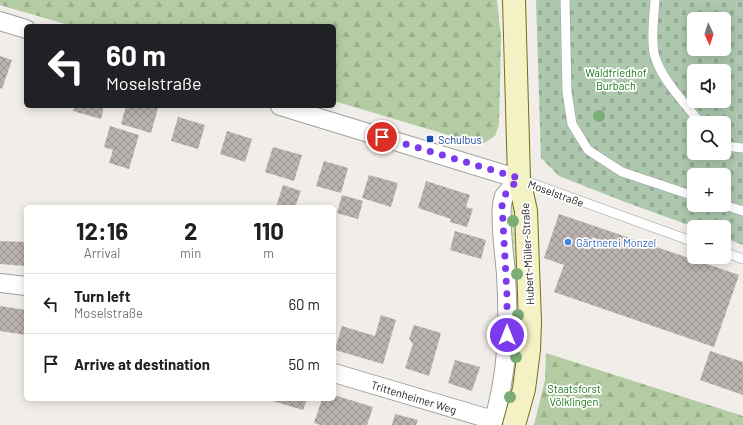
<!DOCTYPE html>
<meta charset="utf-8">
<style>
:root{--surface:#fff;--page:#f6f6f6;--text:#202124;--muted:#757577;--line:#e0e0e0}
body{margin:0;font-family:Barlow,sans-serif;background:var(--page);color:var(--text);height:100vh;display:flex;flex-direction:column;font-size:15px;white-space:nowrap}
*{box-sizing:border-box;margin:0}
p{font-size:13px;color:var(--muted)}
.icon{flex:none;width:22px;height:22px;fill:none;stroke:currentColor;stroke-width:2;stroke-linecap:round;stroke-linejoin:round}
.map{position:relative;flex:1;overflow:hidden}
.sheet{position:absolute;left:24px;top:205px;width:312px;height:196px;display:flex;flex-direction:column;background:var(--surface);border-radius:6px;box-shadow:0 2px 10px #0003}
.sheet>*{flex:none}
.top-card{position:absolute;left:24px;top:24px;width:312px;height:84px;border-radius:6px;box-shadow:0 2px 10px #0003;background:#202124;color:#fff;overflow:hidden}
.needle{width:26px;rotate:176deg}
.buttons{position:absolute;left:687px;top:12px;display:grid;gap:8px}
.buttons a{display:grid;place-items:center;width:44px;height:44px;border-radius:6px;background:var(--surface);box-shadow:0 2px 10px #0003;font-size:20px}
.pin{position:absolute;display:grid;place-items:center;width:34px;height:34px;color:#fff;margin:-17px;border:2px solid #fff;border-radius:50%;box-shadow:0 1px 4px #0007}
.me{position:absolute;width:44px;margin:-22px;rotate:0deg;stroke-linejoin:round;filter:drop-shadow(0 0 3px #0008)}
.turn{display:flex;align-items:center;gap:14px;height:84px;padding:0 16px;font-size:18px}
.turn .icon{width:52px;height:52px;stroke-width:2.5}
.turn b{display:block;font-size:28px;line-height:34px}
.eta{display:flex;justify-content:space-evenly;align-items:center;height:68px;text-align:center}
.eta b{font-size:24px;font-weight:700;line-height:28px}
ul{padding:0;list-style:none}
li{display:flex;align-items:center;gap:12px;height:60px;padding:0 16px;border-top:1px solid var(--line)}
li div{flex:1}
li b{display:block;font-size:15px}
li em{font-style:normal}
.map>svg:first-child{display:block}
</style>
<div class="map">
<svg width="743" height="425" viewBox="0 0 743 425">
<defs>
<pattern id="grass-dots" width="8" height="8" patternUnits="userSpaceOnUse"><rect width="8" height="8" fill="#d3e5b6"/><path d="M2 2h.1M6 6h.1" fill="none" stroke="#b5c49c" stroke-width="1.8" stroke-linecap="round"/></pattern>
<pattern id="forest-firs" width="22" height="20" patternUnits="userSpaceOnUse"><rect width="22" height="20" fill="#b4cca3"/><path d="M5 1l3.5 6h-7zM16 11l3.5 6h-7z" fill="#9aaf8c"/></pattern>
<pattern id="cemetery-stones" width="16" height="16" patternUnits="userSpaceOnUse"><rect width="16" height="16" fill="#adc8ae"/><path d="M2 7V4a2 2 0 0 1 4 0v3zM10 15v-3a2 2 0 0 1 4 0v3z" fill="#95ac95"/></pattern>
<pattern id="building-cross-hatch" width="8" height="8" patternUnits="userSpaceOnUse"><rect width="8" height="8" fill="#bab3b0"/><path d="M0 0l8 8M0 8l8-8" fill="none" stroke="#97918f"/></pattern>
</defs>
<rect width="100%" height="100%" fill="#f1eeea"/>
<path fill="url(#grass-dots)" d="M512,202l3,3 6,145 -12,66 -7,-2 7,-210z"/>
<path fill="url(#forest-firs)" d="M0,0h497l4,38 -2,87 -4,11 -11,7 -16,-2 -134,-40v-75h-262l-72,-21z
M546,353l197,63v9h-209l11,-45z"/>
<path fill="url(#cemetery-stones)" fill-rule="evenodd" d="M536,0h207v245l-19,-7v-11h-30l-69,-25 -66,-26 -18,-18zM694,19h30v30h-30zM694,71h30v30h-30zM694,123h30v30h-30zM694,175h30v30h-30z"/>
<path fill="url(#building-cross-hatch)" d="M0,56l12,4 -10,29 -2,-1z
M75,106h29l-3,13 -28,-8z
M126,106h24l8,2 -7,25 -30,-9z
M178,117l27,8 -7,24 -27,-8z
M110,126l29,9 -10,34 -20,-6 4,-13 -9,-3z
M227,131l25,8 -7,23 -25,-8z
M273,147l29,8 -8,26 -29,-9z
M324,161l24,7 -7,25 -25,-7z
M369,175l29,8 -7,24 -29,-9z
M426,181l44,14 -4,12 7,2 -6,18 -17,-5 1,-3 -33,-11z
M283,185l18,6 -6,16h-19z
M342,195l21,6 -5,18 -21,-6z
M559,214l180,61 -25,72 -160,-55 10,-27 -20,-7z
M455,231l31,9 -5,19 -31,-9z
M0,241l26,1v24l-26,-2z
M0,306l26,4v25l-26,-4z
M381,315l15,5 -13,44 -48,-14 7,-24 33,10z
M414,325l27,8 -12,43 -24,-8 8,-24 -4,-5z
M710,351l33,11v33l-43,-15z
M455,360l25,7 -8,24 -24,-8z
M334,395l39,12 -6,18h-46l-7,-2 8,-24h12z
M266,399h41l-4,11z
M395,414l23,6 -2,5h-24z"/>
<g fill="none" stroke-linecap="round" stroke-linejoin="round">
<defs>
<path id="service" d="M565,0l2,92 5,32 16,26 34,22 72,24
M655,0c-1,17 -4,36 -1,53 6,26 31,49 46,70
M724,146l19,2
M520,179l174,63
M724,205l19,6
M724,252l19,7"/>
<path id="minor" d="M0,21l26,8
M280,106l239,73 -15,17 -2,8c-2,23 2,47 4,70 3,51 2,102 -14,151
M0,283l26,3
M334,373l159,47"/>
<path id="secondary" d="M514,0l5,179 7,32 4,111 -1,28 -5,39 -10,36"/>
</defs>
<use href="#service" stroke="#9f9f9f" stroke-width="10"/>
<use href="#minor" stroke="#9f9f9f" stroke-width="20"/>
<use href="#secondary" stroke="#717111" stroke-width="24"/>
<use href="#service" stroke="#fff" stroke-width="9"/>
<use href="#minor" stroke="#fff" stroke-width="18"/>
<use href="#secondary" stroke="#f4f1c5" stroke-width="22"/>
</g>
<g fill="#7bad76">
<circle cx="599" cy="116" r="6"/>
<circle cx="513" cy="221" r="6"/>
<circle cx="517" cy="274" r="6"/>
<circle cx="518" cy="315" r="6"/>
<circle cx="516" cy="357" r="6"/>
<circle cx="510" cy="397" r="6"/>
</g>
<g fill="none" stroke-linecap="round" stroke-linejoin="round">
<path stroke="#7c3aed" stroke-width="7" stroke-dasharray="0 12.6" d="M382,137l137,41 -15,18 -2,8 5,91v40"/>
</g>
<rect fill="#1a4fb4" stroke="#fff" stroke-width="1.5" x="426" y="135" width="8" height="8" rx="2"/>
<circle fill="#3f7fe0" stroke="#fff" stroke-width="1.5" cx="568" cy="242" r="4"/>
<g text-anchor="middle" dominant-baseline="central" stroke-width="3.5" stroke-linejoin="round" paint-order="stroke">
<g font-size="11" fill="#1b7818" stroke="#fff">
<text x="616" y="72">Waldfriedhof<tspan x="616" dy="13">Burbach</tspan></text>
<text x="574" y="388">Staatsforst<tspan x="574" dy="13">Völklingen</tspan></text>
</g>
<g font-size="11" fill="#164399" stroke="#fff" text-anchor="start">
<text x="438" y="139">Schulbus</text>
</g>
<g font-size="11" fill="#222" stroke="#fff">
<text transform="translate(556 193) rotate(20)">Moselstraße</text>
<text transform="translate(527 254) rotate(-93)">Hubert-Müller-Straße</text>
<text transform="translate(414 397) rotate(17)">Trittenheimer Weg</text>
</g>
<g font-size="11" fill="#366cbe" stroke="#fff" text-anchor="start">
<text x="576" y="242">Gärtnerei Monzel</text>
</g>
</g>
</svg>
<div class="buttons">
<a><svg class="needle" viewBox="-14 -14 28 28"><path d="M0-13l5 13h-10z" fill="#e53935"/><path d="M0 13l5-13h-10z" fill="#757577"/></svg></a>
<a><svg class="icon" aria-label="sound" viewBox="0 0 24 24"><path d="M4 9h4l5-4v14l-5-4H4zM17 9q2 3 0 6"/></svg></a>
<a><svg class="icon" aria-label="search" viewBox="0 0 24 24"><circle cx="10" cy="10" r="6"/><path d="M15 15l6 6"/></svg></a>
<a>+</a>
<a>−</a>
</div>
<div class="pin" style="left:382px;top:137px;background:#d93025"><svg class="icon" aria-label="arrive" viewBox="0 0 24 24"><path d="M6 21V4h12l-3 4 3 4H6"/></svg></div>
<svg class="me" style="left:507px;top:335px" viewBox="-20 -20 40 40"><circle r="17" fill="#7c3aed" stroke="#fff" stroke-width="3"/><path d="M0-11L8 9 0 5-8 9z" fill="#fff"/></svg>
<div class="top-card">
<div class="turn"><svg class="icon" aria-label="left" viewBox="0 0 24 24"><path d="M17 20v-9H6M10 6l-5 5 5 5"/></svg><div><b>60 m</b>Moselstraße</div></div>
</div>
<section class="sheet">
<div class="eta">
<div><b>12:16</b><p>Arrival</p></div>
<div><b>2</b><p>min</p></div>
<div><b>110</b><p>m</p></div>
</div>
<ul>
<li><svg class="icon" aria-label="left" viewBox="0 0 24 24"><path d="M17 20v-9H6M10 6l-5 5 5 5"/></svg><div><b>Turn left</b><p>Moselstraße</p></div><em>60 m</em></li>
<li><svg class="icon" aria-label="arrive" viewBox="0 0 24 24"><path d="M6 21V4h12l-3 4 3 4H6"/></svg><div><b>Arrive at destination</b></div><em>50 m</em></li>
</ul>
</section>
</div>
